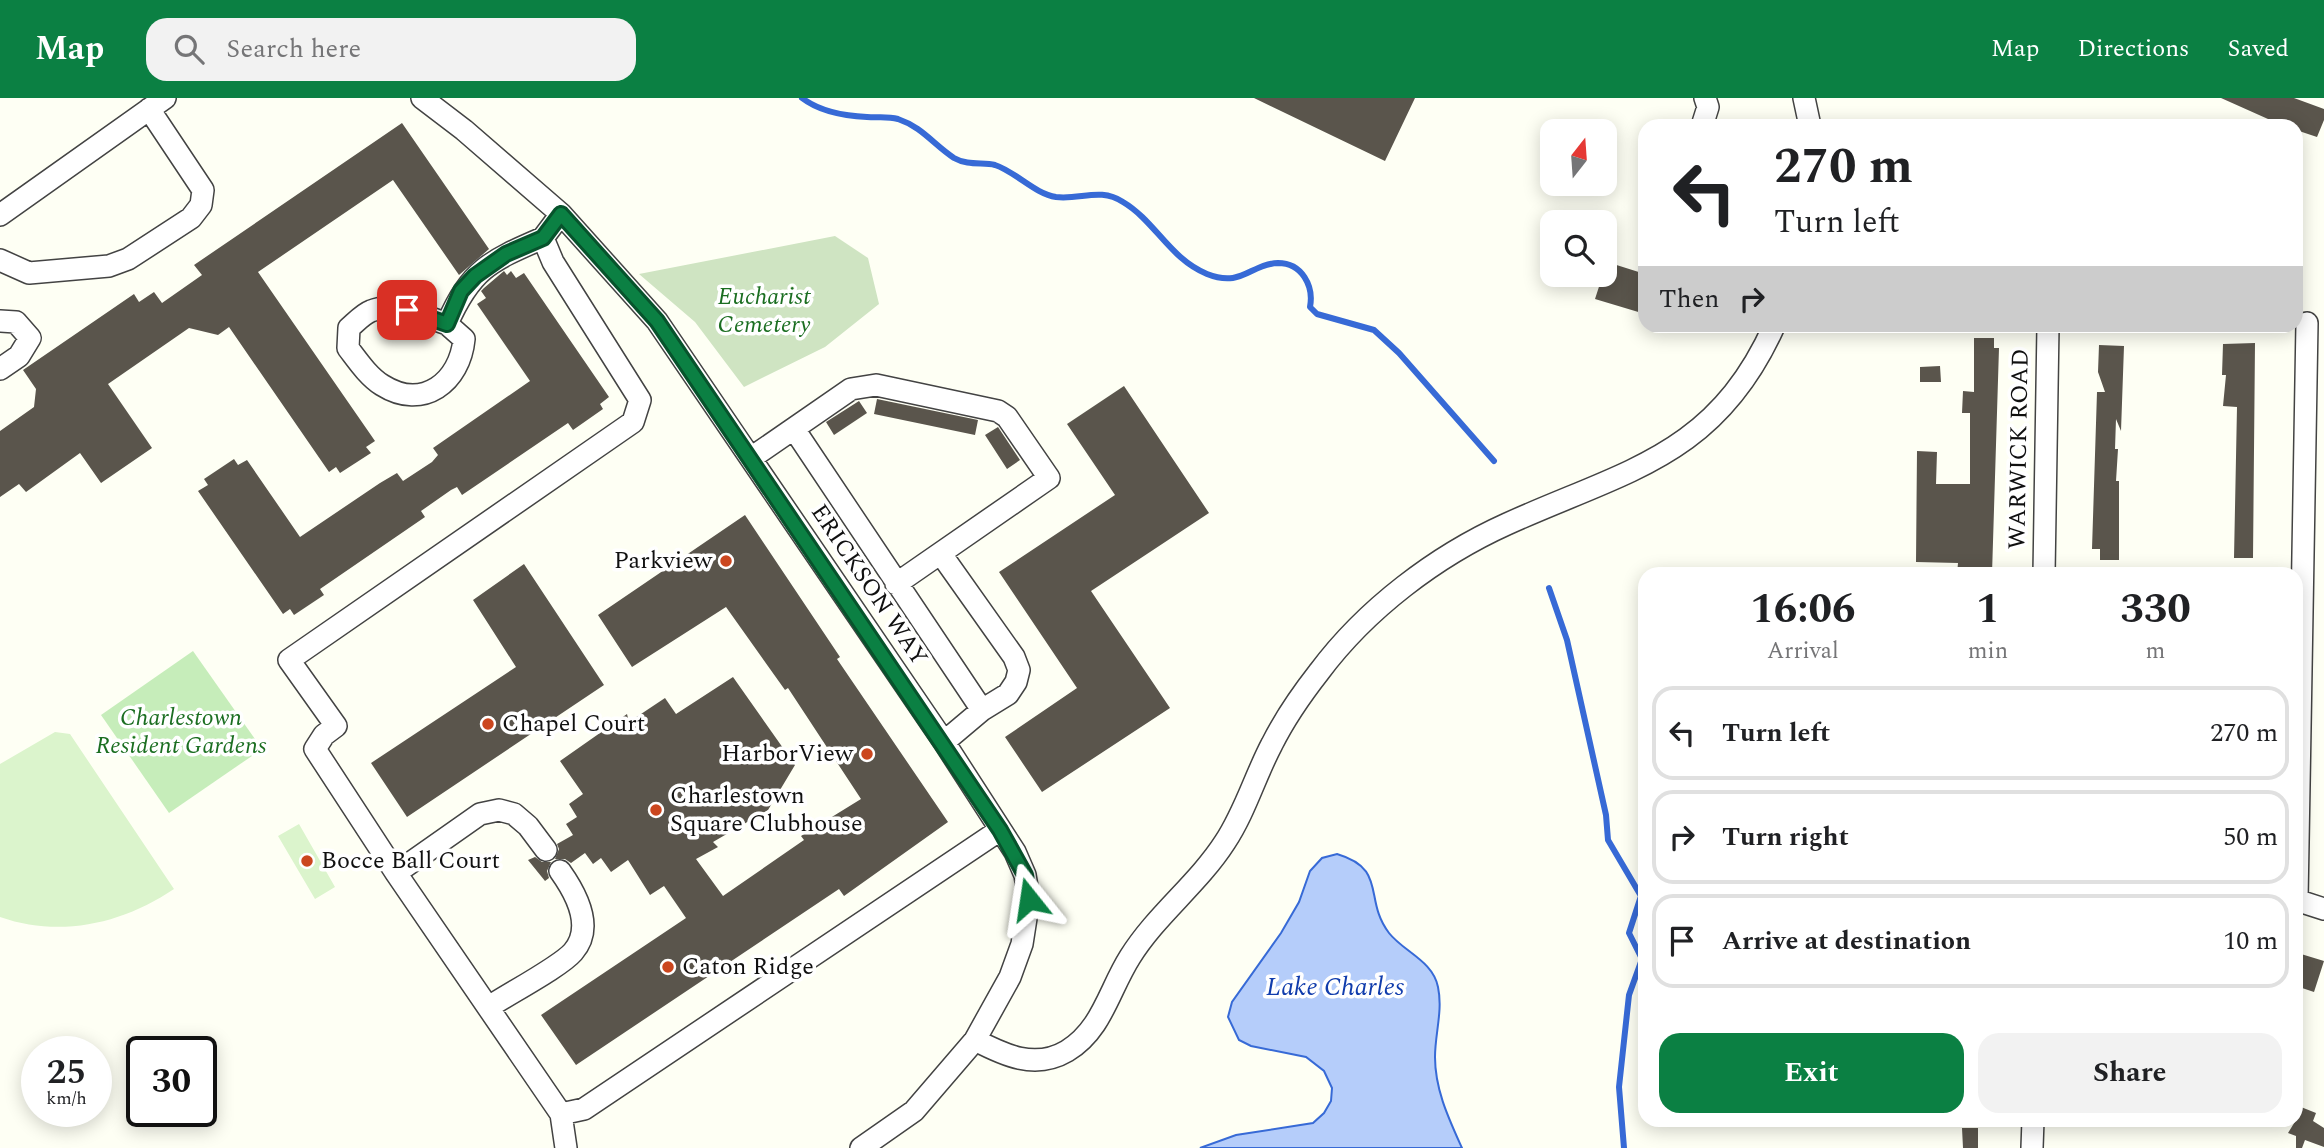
<!DOCTYPE html>
<style>
:root{--surface:#fff;--page:#f2f2f2;--text:#202124;--muted:#757577;--line:#e0e0e0;--accent:#0b8043}
body{margin:0;font-family:Spectral,serif;background:var(--page);color:var(--text);height:100vh;display:flex;flex-direction:column;font-size:26px;white-space:nowrap}
*{box-sizing:border-box;margin:0}
p{font-size:23px;color:var(--muted)}
.icon{flex:none;width:38px;height:38px;fill:none;stroke:currentColor;stroke-width:2;stroke-linecap:round;stroke-linejoin:round}
.map{position:relative;flex:1;overflow:hidden}
.drawer{position:absolute;left:1638px;top:469px;width:665px;height:560px;display:flex;flex-direction:column;background:var(--surface);border-radius:21px;box-shadow:0 4px 18px #0003}
.drawer>*{flex:none}
.hud{position:absolute;left:1638px;top:21px;width:665px;height:214px;border-radius:21px;box-shadow:0 4px 18px #0003;background:#fff;color:var(--text);overflow:hidden}
.needle{width:46px;rotate:17deg}
.tools{position:absolute;left:1540px;top:21px;display:grid;gap:14px}
.tools a{display:grid;place-items:center;width:77px;height:77px;border-radius:14px;background:var(--surface);box-shadow:0 4px 18px #0003;font-size:35px}
.speed{position:absolute;left:21px;top:938px;display:flex;gap:14px;font-size:35px;font-weight:700;text-align:center}
.speed>*{display:grid;place-content:center;width:91px;height:91px;border-radius:50%;background:var(--surface);box-shadow:0 4px 18px #0003;line-height:1}
.speed small{font-size:18px;font-weight:400}
.speed .limit{border:4px solid #111;border-radius:10px;background:#fff;color:#111}
.pin{position:absolute;display:grid;place-items:center;width:60px;height:60px;color:#fff;margin:-30px;border-radius:14px;box-shadow:0 4px 10px #0006}
.me{position:absolute;width:77px;margin:-38px;rotate:345deg;stroke-linejoin:round;filter:drop-shadow(0 0 5px #0008)}
.turn{display:flex;align-items:center;gap:24px;height:147px;padding:0 21px;font-size:32px}
.turn .icon{width:91px;height:91px;stroke-width:2.5}
.turn b{display:block;font-size:49px;line-height:60px}
.then{display:flex;align-items:center;height:66px;padding:0 21px;background:#0003;gap:14px;font-size:26px}
.eta{display:flex;justify-content:space-evenly;align-items:center;height:119px;text-align:center}
.eta b{font-size:42px;font-weight:700;line-height:49px}
.button{display:flex;gap:14px;margin-top:auto;padding:14px 21px}
.button a{flex:1;height:80px;border-radius:21px;background:var(--accent);color:#fff;font-size:28px;font-weight:700;line-height:80px;text-align:center}
.button a+a{background:var(--page);color:var(--text)}
ul{padding:0;list-style:none}
li{display:flex;align-items:center;gap:21px;height:94px;margin:0 14px 10px;padding:0 7px;border:4px solid var(--line);border-radius:21px}
li div{flex:1}
li b{display:block;font-size:26px}
li em{font-style:normal}
header{display:flex;align-items:center;gap:42px;box-sizing:border-box;height:98px;padding:0 35px;background:var(--accent);color:#fff}
header strong{font-size:33px}
nav{display:flex;gap:38px;margin-inline-start:auto;font-size:24px}
.search{width:490px;height:63px;background:var(--page);display:flex;align-items:center;gap:18px;box-sizing:border-box;padding:0 24px;border-radius:21px;color:var(--muted);font-size:26px}
.map>svg:first-child{display:block}
</style>
<header>
<strong>Map</strong>
<div class="search"><svg class="icon" aria-label="search" viewBox="0 0 24 24"><circle cx="10" cy="10" r="6"/><path d="M15 15l6 6"/></svg>Search here</div>
<nav><a>Map</a><a>Directions</a><a>Saved</a></nav>
</header>
<div class="map">
<svg width="2324" height="1050" viewBox="0 0 2324 1050">
<rect width="100%" height="100%" fill="#fefff4"/>
<path fill="#c6edba" d="M193,553l69,98 -93,64 -68,-98z"/>
<path fill="#cfe4c2" d="M835,138l33,22 11,46 -54,43 -81,40 -49,-65 -56,-48z"/>
<path fill="#dbf4cc" d="M55,634l15,2 104,155c-52,35 -114,49 -174,28v-153z
M299,726l36,63 -20,12 -37,-63z"/>
<path fill="#b5cdfa" stroke="#376ad6" stroke-width="2" d="M1337,756c51,15 26,45 52,79 15,19 44,28 49,54 5,24 -3,46 -3,70 0,33 14,62 27,91h-262l36,-13 77,-12 11,-10 7,-12 1,-13 -8,-17 -18,-14 -55,-11 -12,-6 -11,-23 4,-15 49,-69 18,-31 11,-31 12,-13z"/>
<g fill="none" stroke-linecap="round" stroke-linejoin="round">
<path stroke="#376ad6" stroke-width="6" d="M802,0c18,14 43,18 65,19 11,1 20,-1 31,2 24,8 36,26 56,39 14,8 29,4 41,7 21,7 40,29 61,32 25,3 44,-10 67,5 32,19 47,57 84,72 35,14 43,-10 71,-11 24,0 36,23 32,44l7,7 57,16 25,23 95,108
M1549,490l18,52 39,175 2,25 33,56 -12,37 13,26 -13,36 -10,92 5,61"/>
</g>
<path fill="#5a554c" d="M1254,0h161l-30,63z
M2221,0h73l30,11v11l-7,17 -21,-7v-4l-28,-7z
M402,25l87,126 -30,26 -66,-95 -135,92 117,169 -9,6 5,6 -31,20 -4,-6 -7,5 -100,-145 -11,8 -29,-7 -81,56 44,64 -51,35 -21,-30 -54,39 -7,-8 -19,13v-66l34,-24 2,-18 -13,-19 111,-76 5,8 15,-10 8,11 40,-28 -8,-10z
M1607,164l38,12v40l-50,-15z
M504,173l3,4 4,-4 5,7 8,-5 85,124 -9,7 3,5 -30,21 -5,-7 -106,72 -5,-8 -6,3 -30,21 4,6 -105,72 4,6 -30,20 -4,-6 -7,5 -85,-123 10,-6 -4,-6 30,-20 4,6 9,-5 53,77 80,-54 17,-10 6,8 29,-19 6,-7 -5,-7 97,-67 -53,-77 9,-6 -5,-7 3,-3z
M1974,240h20v10h5l-7,226h-35l1,-11 -42,-1 1,-111 20,1 -1,32h34v-71h-8l1,-22 11,1z
M2255,245l-2,215h-19l3,-151 -14,-1 3,-31h-4l1,-31z
M2099,247l25,1 -3,85 -5,-12 -1,30h3l-2,32h3v79h-19v-11h-8l5,-157h8l-7,-20z
M1940,268l1,16h-21v-15z
M1124,288l85,127 -118,78 79,117 -128,84 -37,-55 72,-49 -78,-116 116,-77 -48,-71z
M877,301l101,21 -3,15 -101,-21z
M859,303l8,12 -33,22 -8,-13z
M998,329l22,33 -13,9 -22,-34z
M745,417l95,142 -3,2 111,163 -104,74 -5,-7 -263,176 -35,-50 145,-97 -22,-32 -14,9 -22,-35 -17,12 -10,-14 -8,6 -8,-11 -14,10 -6,-4h-10l4,-10 -2,-5 16,-9 -7,-11 11,-7 -8,-13 14,-10 -23,-33 67,-47 2,8 36,-24 11,16 57,-37 62,88 -27,45 -55,32 5,5 -22,12 27,37 81,-56 -3,-4 60,-37 -73,-111 -3,2 -59,-83 -94,60 -34,-52z
M524,466l80,121 -197,132 -36,-54 145,-96 -43,-67z
M535,759l7,5h9l-4,9 2,7 -4,3 -17,-21z
M2301,856l23,7 -10,31 -18,-6z
M2296,1007l20,8 -3,8 11,7v19l-19,-7 -3,8h-6v-12l-8,-3 8,-13z
M1962,1030h16v20h-15z"/>
<g fill="none" stroke-linecap="round" stroke-linejoin="round">
<defs>
<path id="minor" d="M422,0l42,32 97,84 96,107 287,421 71,110 10,23 4,24 -7,45 -12,33 -35,63 -61,71 -53,37
M1804,0l6,28
M1702,28l6,-19 -3,-9
M561,116l-18,24 10,24 87,138 -7,22 -344,238 47,66 -12,9 -9,14 81,124 165,241 5,34
M0,117l165,-117
M0,162l29,13 80,-7 19,-7 63,-41 10,-13 2,-15 -54,-81
M0,223l16,1 14,16 -11,18 -19,13
M447,226l17,15c-4,43 -41,72 -82,46 -14,-9 -24,-24 -34,-37l1,-20c6,-5 14,-14 22,-17 24,-10 53,5 76,13 24,-55 43,-63 96,-86
M794,331l188,281
M751,360l100,-69 25,-4 122,26 9,6 42,61 -153,106
M941,456l73,103 5,13 -3,12 -8,12 -26,16 -38,32
M2044,476l4,-248
M396,775l84,-59 19,-4 15,4 14,12 18,24
M2296,802l28,9
M2297,802l10,-577
M489,909c19,-13 71,-40 84,-55 22,-25 2,-60 -13,-81
M975,942c29,15 60,30 92,11 35,-21 42,-61 63,-94 26,-42 68,-73 95,-115 20,-30 30,-66 47,-98 13,-26 29,-49 47,-72 47,-63 117,-116 188,-148 119,-54 208,-67 267,-198
M561,1016l23,-5 416,-279
M2032,1050l1,-28"/>
</defs>
<use href="#minor" stroke="#434343" stroke-width="24"/>
<use href="#minor" stroke="#fff" stroke-width="21"/>
</g>
<g fill="none" stroke-linecap="round" stroke-linejoin="round">
<defs>
<path id="route" d="M407,212l40,14 14,-33 14,-15 31,-22 37,-16 18,-24 96,107 343,509 25,45 4,24"/>
</defs>
<use href="#route" stroke="#07532c" stroke-width="18"/>
<use href="#route" stroke="#0b8043" stroke-width="12"/>
</g>
<g fill="#cb461e" stroke="#fff" stroke-width="2.5">
<circle cx="726" cy="463" r="7"/>
<circle cx="488" cy="626" r="7"/>
<circle cx="867" cy="656" r="7"/>
<circle cx="656" cy="712" r="7"/>
<circle cx="307" cy="763" r="7"/>
<circle cx="668" cy="869" r="7"/>
</g>
<g text-anchor="middle" dominant-baseline="central" stroke-width="7" stroke-linejoin="round" paint-order="stroke">
<g font-size="24" font-style="italic" fill="#1b6e21" stroke="#fff">
<text x="764" y="199">Eucharist<tspan x="764" dy="28">Cemetery</tspan></text>
<text x="181" y="620">Charlestown<tspan x="181" dy="28">Resident Gardens</tspan></text>
</g>
<g font-size="24" fill="#101010" stroke="#fff">
<text transform="translate(2019 351) rotate(-89)">WARWICK ROAD</text>
<text transform="translate(869 487) rotate(56)">ERICKSON WAY</text>
</g>
<g font-size="24" fill="#101010" stroke="#fff" text-anchor="start">
<text x="712" y="463" text-anchor="end">Parkview</text>
<text x="502" y="626">Chapel Court</text>
<text x="853" y="656" text-anchor="end">HarborView</text>
<text x="670" y="698">Charlestown<tspan x="670" dy="28">Square Clubhouse</tspan></text>
<text x="321" y="763">Bocce Ball Court</text>
<text x="682" y="869">Caton Ridge</text>
</g>
<g font-size="26" font-style="italic" fill="#103cac" stroke="#fff">
<text x="1335" y="889">Lake Charles</text>
</g>
</g>
</svg>
<div class="tools">
<a><svg class="needle" viewBox="-14 -14 28 28"><path d="M0-13l5 13h-10z" fill="#e53935"/><path d="M0 13l5-13h-10z" fill="#757577"/></svg></a>
<a><svg class="icon" aria-label="search" viewBox="0 0 24 24"><circle cx="10" cy="10" r="6"/><path d="M15 15l6 6"/></svg></a>
</div>
<div class="speed"><div>25<small>km/h</small></div><div class="limit">30</div></div>
<div class="pin" style="left:407px;top:212px;background:#d93025"><svg class="icon" aria-label="arrive" viewBox="0 0 24 24"><path d="M6 21V4h12l-3 4 3 4H6"/></svg></div>
<svg class="me" style="left:1029px;top:801px" viewBox="-20 -20 40 40"><path d="M0-17L14 15 0 8-14 15z" fill="#0b8043" stroke="#fff" stroke-width="4"/></svg>
<div class="hud">
<div class="turn"><svg class="icon" aria-label="left" viewBox="0 0 24 24"><path d="M17 20v-9H6M10 6l-5 5 5 5"/></svg><div><b>270 m</b>Turn left</div></div>
<div class="then">Then<svg class="icon" aria-label="right" viewBox="0 0 24 24"><path d="M7 20v-9h11M14 6l5 5-5 5"/></svg></div>
</div>
<section class="drawer">
<div class="eta">
<div><b>16:06</b><p>Arrival</p></div>
<div><b>1</b><p>min</p></div>
<div><b>330</b><p>m</p></div>
</div>
<ul>
<li><svg class="icon" aria-label="left" viewBox="0 0 24 24"><path d="M17 20v-9H6M10 6l-5 5 5 5"/></svg><div><b>Turn left</b></div><em>270 m</em></li>
<li><svg class="icon" aria-label="right" viewBox="0 0 24 24"><path d="M7 20v-9h11M14 6l5 5-5 5"/></svg><div><b>Turn right</b></div><em>50 m</em></li>
<li><svg class="icon" aria-label="arrive" viewBox="0 0 24 24"><path d="M6 21V4h12l-3 4 3 4H6"/></svg><div><b>Arrive at destination</b></div><em>10 m</em></li>
</ul>
<div class="button"><a>Exit</a><a>Share</a></div>
</section>
</div>
